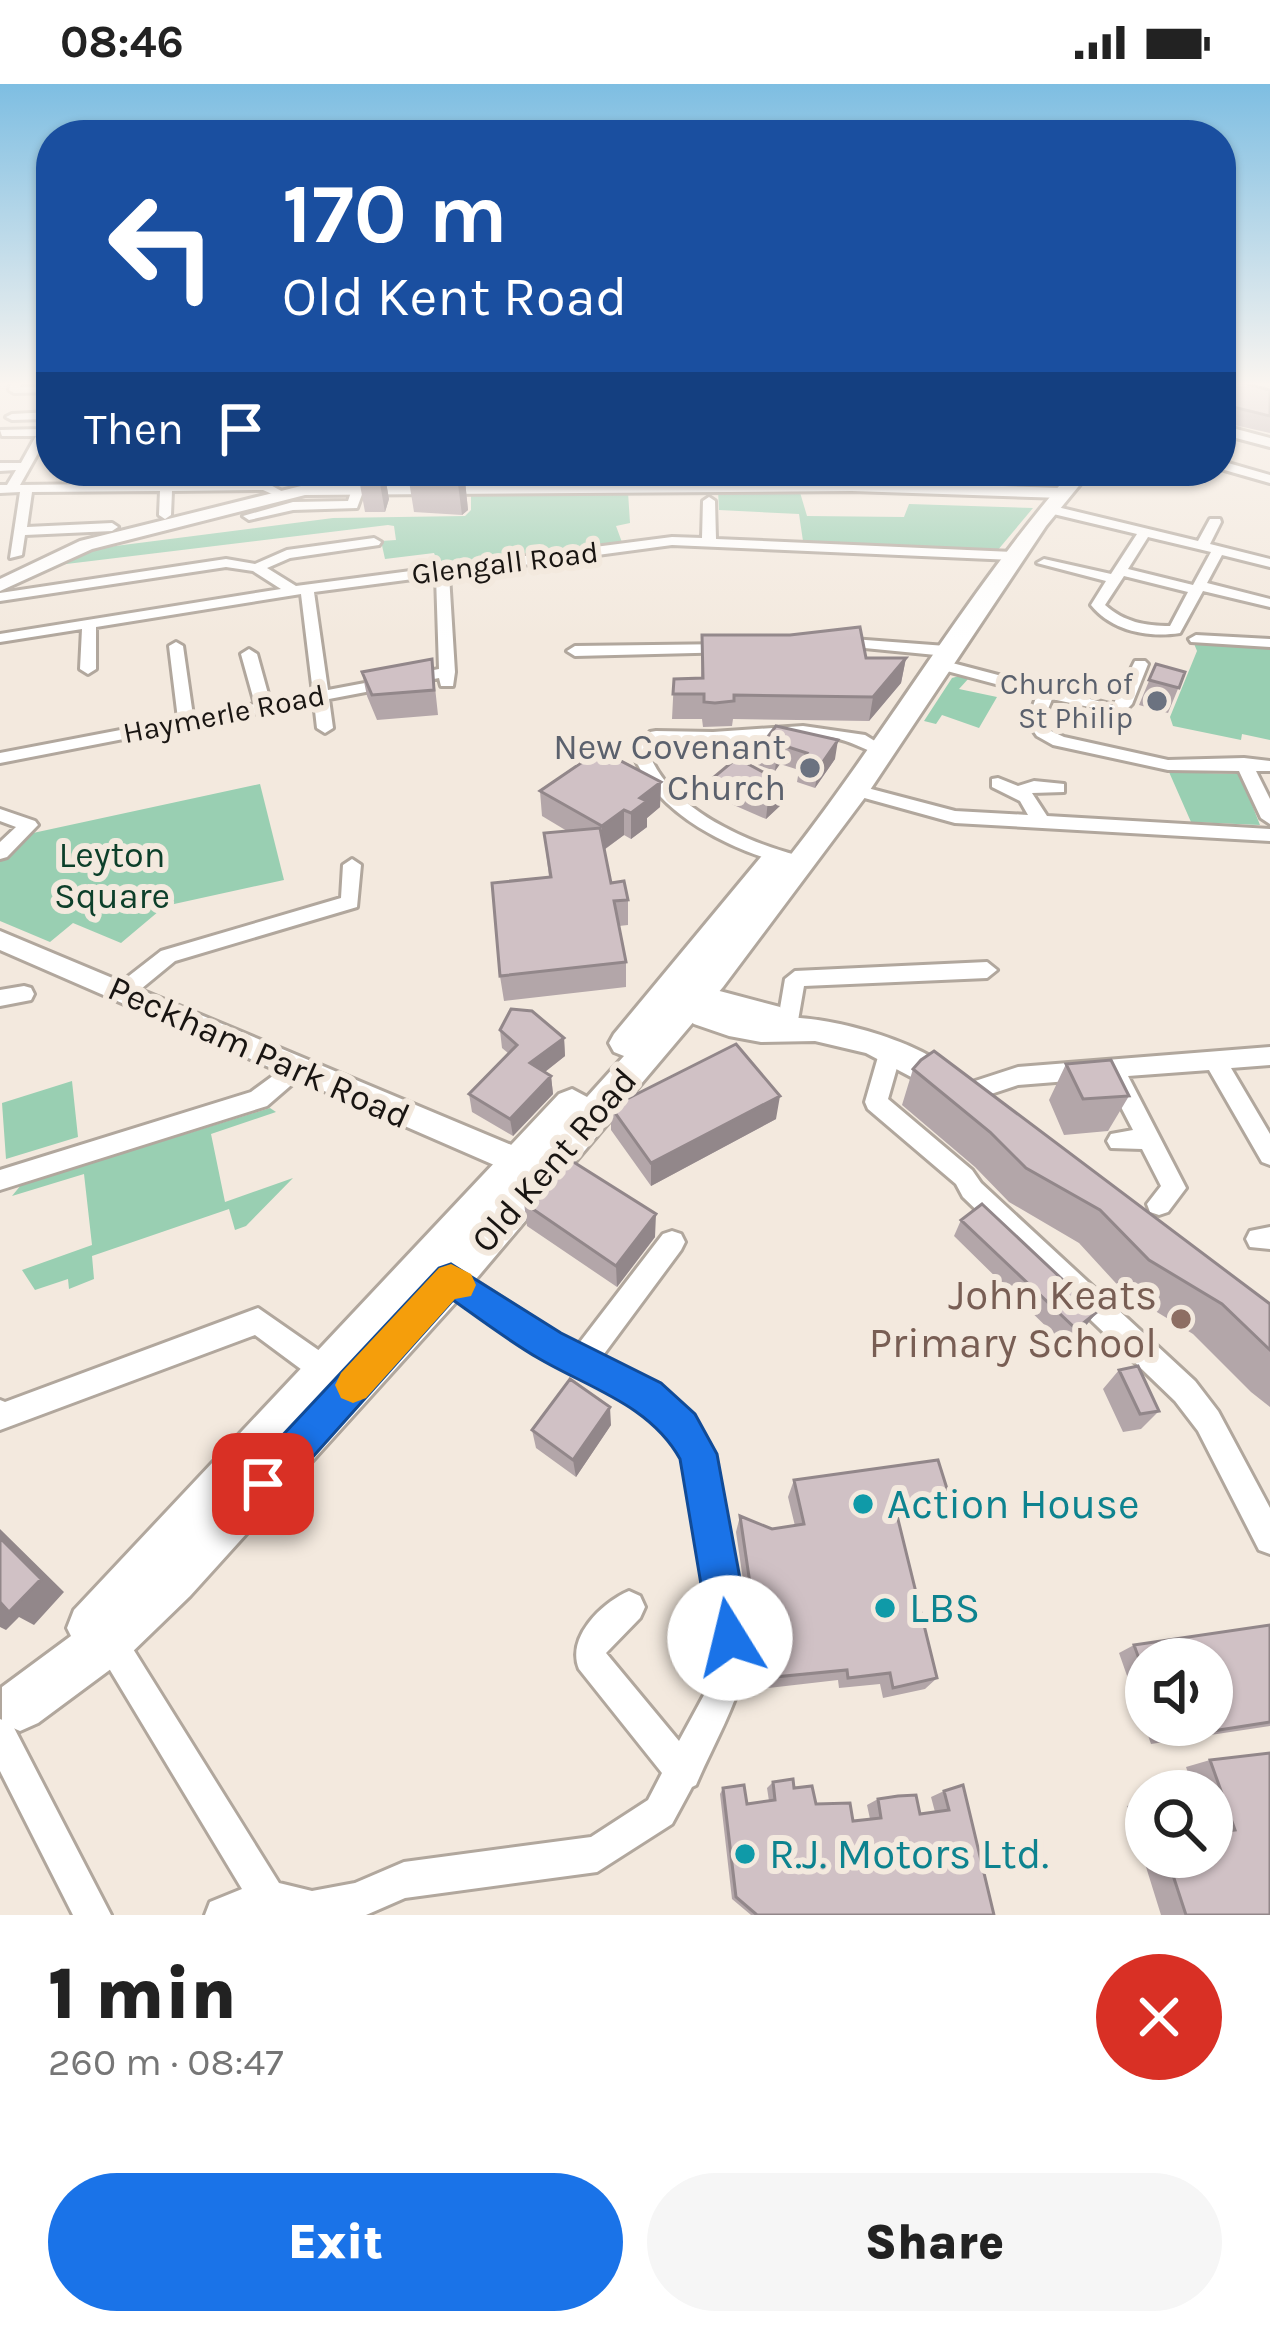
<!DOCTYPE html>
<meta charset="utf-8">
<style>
:root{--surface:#fff;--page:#f6f6f6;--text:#222;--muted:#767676;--accent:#1a73e8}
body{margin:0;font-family:Karla,sans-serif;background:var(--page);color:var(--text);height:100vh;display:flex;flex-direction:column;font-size:45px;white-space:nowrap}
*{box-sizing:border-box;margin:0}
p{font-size:39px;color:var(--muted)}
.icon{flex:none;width:66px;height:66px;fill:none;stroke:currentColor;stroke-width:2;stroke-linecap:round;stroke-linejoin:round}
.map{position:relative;height:1831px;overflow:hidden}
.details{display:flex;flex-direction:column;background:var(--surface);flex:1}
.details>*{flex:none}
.top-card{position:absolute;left:36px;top:36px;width:1200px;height:366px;border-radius:48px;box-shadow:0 3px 9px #0004;background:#1a4fa0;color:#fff;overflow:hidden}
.buttons{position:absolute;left:1125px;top:1554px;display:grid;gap:24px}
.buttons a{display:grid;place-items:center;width:108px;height:108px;border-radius:50%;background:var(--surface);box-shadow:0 3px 9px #0004;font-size:60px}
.pin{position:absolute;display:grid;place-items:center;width:102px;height:102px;color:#fff;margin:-51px;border-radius:24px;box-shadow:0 6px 18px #0006}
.me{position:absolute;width:132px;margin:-66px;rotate:351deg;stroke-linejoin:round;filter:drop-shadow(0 0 9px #0008)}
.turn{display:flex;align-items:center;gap:42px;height:252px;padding:0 48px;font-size:54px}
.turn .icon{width:156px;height:156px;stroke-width:2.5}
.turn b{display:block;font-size:84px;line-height:102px}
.then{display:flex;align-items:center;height:114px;padding:0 48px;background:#0003;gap:24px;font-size:45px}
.round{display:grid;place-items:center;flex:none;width:126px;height:126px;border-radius:63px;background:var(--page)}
.head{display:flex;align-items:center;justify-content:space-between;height:204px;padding:0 48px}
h1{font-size:72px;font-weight:800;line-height:90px}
.cta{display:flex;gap:24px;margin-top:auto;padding:24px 48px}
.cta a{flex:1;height:138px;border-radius:72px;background:var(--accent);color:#fff;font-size:48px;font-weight:800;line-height:138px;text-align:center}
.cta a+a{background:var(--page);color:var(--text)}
.status{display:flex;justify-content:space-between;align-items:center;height:84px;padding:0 60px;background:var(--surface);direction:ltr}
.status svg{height:33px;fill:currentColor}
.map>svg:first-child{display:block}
</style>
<div class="status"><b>08:46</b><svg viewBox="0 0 49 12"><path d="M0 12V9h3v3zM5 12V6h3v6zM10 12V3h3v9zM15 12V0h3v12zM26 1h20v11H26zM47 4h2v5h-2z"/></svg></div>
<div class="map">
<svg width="1270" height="1831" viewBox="0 0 1270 1831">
<rect width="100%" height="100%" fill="#f3e9de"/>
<path fill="#99cfb2" d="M564,387h138v11l-138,3z
M799,405l8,27 97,1 5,-13 124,4 -36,43 -194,-10 -4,-27 -80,-4 -1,-20z
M471,408h157l2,31 -14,3 7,19 -183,22 -6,-14 -49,6 -4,-18 15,-1 -2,-14 -6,-1 -338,41 34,-16 249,-32 132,-2 6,-6z
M1193,557l77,5v94l-28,-6 -1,6 -68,-14 -3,-9 27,-66z
M959,592l10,2 -10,11 38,8 -18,31 -37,-13 -6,9 -12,-3 28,-43z
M1169,688l71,2 20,51 -69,-3z
M260,700l24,96 -119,26 -44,37 -48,-20 -23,19 -50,-21v-59l33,-29z
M72,997l6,56 -72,22 -4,-56z
M270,1024l6,4 -65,22 14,68 68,-24 -47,48 -11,4 -6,-21 -137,47 2,23 -25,10 -1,-10 -33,11 -13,-20 70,-25 -8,-71 -72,22 9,-11z"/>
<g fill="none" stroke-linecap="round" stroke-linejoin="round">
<defs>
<path id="minor" d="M11,298h10l-1,5 31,-1v6l-37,1 -5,-3z
M51,328v18l-31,55 245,-3 20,11 -6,4 -16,-7 -91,1 -1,24 -6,4 -6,-4 1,-24 -128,1 -5,35 85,-4 6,4 -6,4 -87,4 -3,20 -12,3 10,-66 -20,1v-8h7l9,-15 -16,1v-8h21l15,-27h-34l-2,-6 40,-1 6,-10 -34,1 -6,-3 6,-3z
M1221,377l49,14v8l-49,-14z
M319,387h12l-6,18 -6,4 -6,-4z
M399,387h12l-3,18 -6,4 -6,-4z
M551,387h12l-2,21 -10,-3z
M705,387h12l-2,19 -10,-3z
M954,387h12l4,20h-8z
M358,401l6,4 -7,19 -64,2 -44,10 -6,-4 50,-14 55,-1 4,-12z
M709,413l6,4 1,38 297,13 7,4 -7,4 -341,-15 -223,30 6,97 -2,14h-12l-2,-8 -110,21 4,29 -8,5 -8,-5 -3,-26 -314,61v-10l178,-34 -9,-73 7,-4 7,4 10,70 62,-12 -14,-50 8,-5 8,5 13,47 43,-8 -12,-99 -205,33v42l-8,5 -8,-5 2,-40 -82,13v-8l281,-45 -28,-18 -27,-4 -226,34v-8l226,-34 29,5 32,-14 87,-12 7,4 -2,3 -89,13 -23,10 29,18 376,-49 30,1 1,-37zM436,492l3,93 -111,21 -14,-98z
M1049,421l149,36 12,-22h10l1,3 -11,22 60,15v8l-48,-12 -15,28 63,16v8l-67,-16 -23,42c-32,5 -68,-2 -89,-28l15,-24 -69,-18 7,-4 67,15 26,-40 -92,-22v-6zM1148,453l63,15 -18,33 -65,-16zM1124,492l64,16 -18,34c-25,0 -46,-4 -65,-21z
M1196,551l74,4v8l-79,-5 -2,-3z
M839,554l107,8 8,5 -8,5 -112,-11 -2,-3z
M730,560l8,5 -3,3 -160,4 -8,-5 8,-5z
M937,575l176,46 22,-44h10l3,3 -16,40 -10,10 -70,-15 -9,23 6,8 15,7 104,23 76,-2 26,3v10h-14l14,28v25l-9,-6 -22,-47 -71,-1 -115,-25 -16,-9 -10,-14 10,-27 -105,-28v-6z
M803,642l62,9 26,16 -8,5c-18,-6 -33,-16 -53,-19 -56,-7 -113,9 -169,4l-11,15c22,53 94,85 146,99l2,4 -9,6c-58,-15 -132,-50 -155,-109l16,-24 6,-1 57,1z
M998,694l20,8 16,-5 30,3v8l-32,1 15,23 223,13v12l-315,-18 -105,-29 -3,-4 9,-5 99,26 73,4 -8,-14 -28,-14v-8z
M0,725l35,12 3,4 -31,32 -7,2v-17l16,-15 -16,-6z
M352,775l9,6 -4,42 -182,54 -45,37h-14l-3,-6 3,-6 45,-35 180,-53 2,-33z
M987,878l10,8 -10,8 -183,8 -8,46h-16l-3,-6 8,-47 10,-8z
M24,902l7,2 3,6 -3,6 -31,6v-16z
M891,957l8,3 3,6 -14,49 84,71 9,13 214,198 23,30 52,97v46l-11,-4 -61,-119 -23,-30 -212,-204 -7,-13 -88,-75 -3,-7 15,-52 3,-6z
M1270,963v18l-39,3 39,66v31l-8,-3 -53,-92 -81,6 58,112 -18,24 -9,3 -9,-3 -3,-8 14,-18 -19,-37 -31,-1 -4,-7 4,-7 22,-4 -27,-52 -88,7 -27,9 -23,14 -8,-2 -3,-7 18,-18 43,-14z
M296,975l8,3 3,6 -3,6 -37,32 -267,84v-20l251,-78z
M1270,1143v22l-20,-2 -4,-8 4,-8z
M672,1147l9,3 4,8 -4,8 -80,108c36,18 82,39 102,75 13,23 48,212 42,234 -10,42 -33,80 -49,118l-4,2 -20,37 -75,48 -192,26 -39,17h-161l5,-13 32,-13 -144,-239 -5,-11 5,-11 11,-5 11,5 159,255 33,8 43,-8 49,-21 187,-25 57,-37 14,-27 -83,-104c-13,-31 22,-66 50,-78l11,5 5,11 -5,11 -34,35 73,88 25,-46 11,-34 -26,-181 -9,-32 -42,-42 -100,-52 -96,-67 -4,-8 4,-8 9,-4 9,4 117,75 86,-112z
M258,1224l79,55 4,9 -4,9 -10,4 -10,-4 -62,-46 -255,95v-30l5,2z
M0,1635l12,5 99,191h-38l-73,-144z"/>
<path id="major" d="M1221,341l49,13v9l-49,-13z
M852,397l210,7 8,5 -8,5 -210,-7 -547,4 -213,54 -92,42v-12l80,-38 225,-56z
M0,847l521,218 23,5 4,9 -4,9 -11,4 -25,-5 -508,-221z
M675,900l17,8 20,-3 68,18 2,11c43,-4 160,27 181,67l-4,8 -10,4 -83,-44 -51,-12 -54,1 -32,-6 -35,-12 -29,-23 -3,-7z"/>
<path id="highway" d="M1072,387h19l-45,55 -180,270 -143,191 -258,305 -275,304 -63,61 -89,66 -18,8 -18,-8v-36l69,-51 -4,-8 7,-18 485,-516 13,-5 15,8 37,-41 -10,-4 -5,-9 5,-9 151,-182 10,-3 14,8c98,-125 178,-266 283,-386z"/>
</defs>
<use href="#minor" stroke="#b1a79d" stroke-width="6"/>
<use href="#major" stroke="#b1a79d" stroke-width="6"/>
<use href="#highway" stroke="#b1a79d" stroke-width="6"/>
<use href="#minor" fill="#fff" fill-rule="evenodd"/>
<use href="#major" fill="#fff" fill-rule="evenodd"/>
<use href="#highway" fill="#fff" fill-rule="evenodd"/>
</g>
<path fill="#b3a6a9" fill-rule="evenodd" d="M1221,298l49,8v43l-49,-11z
M279,387h27l-6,11h-18z
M384,387l5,28 -4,13h-20l-6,-33z
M464,387l4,39 -6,5 -48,-3 -5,-31z
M702,551l164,23h40l-5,25 -32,38 -136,-2 -1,7 -29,1 -1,-8h-30l2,-40 27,-1z
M432,575l6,56 -61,5 -10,-24 -5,-24z
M1156,580l29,8 -17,41 -29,-8z
M776,642l59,33 -20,29 -18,-6 2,-12 -19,-6 -5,7 -17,-6 2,-18z
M714,693l69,26 -17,16 -53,-23z
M661,698l-1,25 -13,11v9l-16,12 -7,-4 -20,15 7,33 17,17v25l-9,1 7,36v25l-122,14 -4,-25 49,-99 -5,-44 23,-2 -25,-15 -2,-25z
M500,946l64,8 1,18 -20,16 6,4 2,18 -40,42 -41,-24 -3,-18 39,-41 -6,-5z
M1066,980l63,32 -21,35 -44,4 -15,-35z
M913,985l357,235v103l-19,-15 -58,-58 -69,-42 -45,-49 -70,-41 -34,-35 -73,-62z
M611,1023l165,12 -125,67 -40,-56z
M524,1119l131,34 -38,50 -90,-61z
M961,1136l124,107 -20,18 -111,-109z
M1119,1286l40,41 -18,18 -18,3 -20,-43z
M611,1341l-35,52 -40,-29 -4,-18z
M794,1396l155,15 -12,16 -40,6 40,161 -12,11 -42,9 -3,-14 -41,4 -1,-8 -79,9 -23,-157 4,-16 32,13 23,-3 -7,-29z
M1270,1541v101l-119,18 -32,-91 15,-8zM1146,1575l66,66h-66z
M1210,1676l60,155h-109l-34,-109 19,-5v56h66v-66h-18l-8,-24z
M773,1698l21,6 22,16 37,17 17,-2 -3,-14 11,-6 42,15 15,-2 -4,-15 13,-6 50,124h-243l-19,-16 -12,-105 3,-6 24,16 22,-3 -2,-13z"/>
<path fill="#92878a" d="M297,387h9l-6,11z
M381,387h3l5,28 -4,13 -6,-34z
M464,387l4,39 -6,5 -4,-31z
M906,574l-5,25 -32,38 4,-24z
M838,656l-3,19 -20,29 3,-19z
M782,661l-2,19 -5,7 2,-19z
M661,698l-1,25 -13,11v9l-16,12v-26l9,-15z
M785,700l-2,19 -17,16 2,-19z
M624,726v25l-22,16v-25z
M564,954l1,18 -33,26 -2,-19z
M551,992l2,18 -40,42 -3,-17z
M780,1012l-4,23 -125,67v-23z
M656,1130l-1,23 -38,50 -1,-21z
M1097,1228l-12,15 -20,18 11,-16z
M610,1323l1,18 -35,52 -3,-17z
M0,1445l64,63 -30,33 -15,-8 -13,13 -6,-3z"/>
<path fill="#d0c1c5" stroke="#92878a" stroke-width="3" d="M1221,298h19l30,8v26l-49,-12z
M359,387h22l-2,7 -20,1z
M412,387h52v8l-6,5 -49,-3z
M860,543l6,31h40l-33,39 -139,-2v6l-19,2 -11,-1v-8h-31l1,-15 29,-1 -1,-43h88z
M432,575l2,31 -62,5 -10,-23z
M1156,580l29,8 -6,16 -30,-8z
M776,642l62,14 -20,29 -18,-6 7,-10 -25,-8 -5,7 -17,-5z
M600,666l61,32 -21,16 7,3 -16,12 -7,-3 -22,16 -62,-35z
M737,674l48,26 -17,16 -54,-23z
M600,744l11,55 13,-2 4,19 -14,1 12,61 -126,14 -8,-93 59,-6 -7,-44z
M511,925l21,2 32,27 -34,25 21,13 -41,43 -41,-25 48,-49 -17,-15z
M736,960l44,52 -129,67 -40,-56z
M934,967l336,253v46l-48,-46 -73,-44 -49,-50 -74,-42 -36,-36 -77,-63 8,-9z
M1111,976l18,36 -46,3 -17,-35z
M564,1072l92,58 -40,52 -92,-63z
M982,1120l115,108 -21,17 -115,-109z
M1138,1282l21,45 -19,3 -21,-44z
M570,1295l40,28 -37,53 -41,-30z
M938,1376l11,35 -55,8 43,175 -44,10 -3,-15 -42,5 -1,-8 -83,8 -24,-162 32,13 32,-5 -10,-44z
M0,1454l41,41 -32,33 -9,-10z
M1270,1541v97l-102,16 -5,-13h49v-66h-66v19l-12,-33z
M1270,1669v162h-84l-19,-58h45v-24l23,-3 -25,-70z
M793,1695l1,9 18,-2 4,18 34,-1 3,18 28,-3 -3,-19 20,-3 18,-1 4,19 29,-4 -5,-19 19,-6 31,130h-237l-21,-18 -13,-109 21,-3 3,19 28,-4 -2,-18z"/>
<linearGradient id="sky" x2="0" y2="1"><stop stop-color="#7ebee2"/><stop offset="0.54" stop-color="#faf5f0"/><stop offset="1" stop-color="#faf5f0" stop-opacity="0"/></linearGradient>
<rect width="1270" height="555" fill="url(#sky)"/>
<path fill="#1a73e8" stroke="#114b97" stroke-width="3" d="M451,1180l110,69 100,50 34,31 22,40 34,184 -6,15 -15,6 -14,-6 -6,-15 -30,-179c-30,-54 -91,-71 -142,-101 -29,-17 -57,-38 -85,-58l-176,197 -14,6 -13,-6 -6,-13 6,-14 189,-202z"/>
<path fill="#f59e0b" d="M451,1180l20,10 5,11 -5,11 -16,3 -89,99 -13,5 -12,-5 -6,-13 6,-12 98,-105z"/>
<g fill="#6b7280" stroke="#f3e9de" stroke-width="4.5">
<circle cx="1157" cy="617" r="12"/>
<circle cx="810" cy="684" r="12"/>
</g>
<circle fill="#8d6e63" stroke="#f3e9de" stroke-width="4.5" cx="1181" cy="1235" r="12"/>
<g fill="#0f9aa8" stroke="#f3e9de" stroke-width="4.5">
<circle cx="863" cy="1420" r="12"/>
<circle cx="885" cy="1524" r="12"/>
<circle cx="745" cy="1770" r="12"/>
</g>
<g text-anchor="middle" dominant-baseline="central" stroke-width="12" stroke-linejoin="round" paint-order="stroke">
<g font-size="30" fill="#191512" stroke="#f3e9de">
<text transform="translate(505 479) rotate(-7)">Glengall Road</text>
<text transform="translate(224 630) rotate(-11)">Haymerle Road</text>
</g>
<g font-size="30" fill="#5b616d" stroke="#f3e9de" text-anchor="end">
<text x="1133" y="600">Church of<tspan x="1133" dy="34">St Philip</tspan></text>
</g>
<g font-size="36" fill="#5b616d" stroke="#f3e9de" text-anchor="end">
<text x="786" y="663">New Covenant<tspan x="786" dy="41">Church</tspan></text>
</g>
<g font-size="36" fill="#0c3f2a" stroke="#f3e9de">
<text x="112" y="771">Leyton<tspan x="112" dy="41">Square</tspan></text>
</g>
<g font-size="36" fill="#191512" stroke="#f3e9de">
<text transform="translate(259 968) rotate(24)">Peckham Park Road</text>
<text transform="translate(554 1076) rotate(-49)">Old Kent Road</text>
</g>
<g font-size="42" fill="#785e54" stroke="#f3e9de" text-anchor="end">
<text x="1157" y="1211">John Keats<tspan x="1157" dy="48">Primary School</tspan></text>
</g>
<g font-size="42" fill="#0d838f" stroke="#f3e9de" text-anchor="start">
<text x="887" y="1420">Action House</text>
<text x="909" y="1524">LBS</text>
<text x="769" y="1770">R.J. Motors Ltd.</text>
</g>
</g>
</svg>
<div class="buttons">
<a><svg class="icon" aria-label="sound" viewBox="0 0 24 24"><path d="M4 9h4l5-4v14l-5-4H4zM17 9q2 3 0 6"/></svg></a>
<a><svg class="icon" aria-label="search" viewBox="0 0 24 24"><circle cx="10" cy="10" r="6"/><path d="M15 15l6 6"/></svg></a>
</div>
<div class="pin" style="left:263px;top:1400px;background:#d93025"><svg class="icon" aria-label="arrive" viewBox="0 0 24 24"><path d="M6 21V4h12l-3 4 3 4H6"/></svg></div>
<svg class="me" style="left:730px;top:1554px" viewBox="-20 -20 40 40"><circle r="19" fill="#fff"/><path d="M0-13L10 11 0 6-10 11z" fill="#1a73e8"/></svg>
<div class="top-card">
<div class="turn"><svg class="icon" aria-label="left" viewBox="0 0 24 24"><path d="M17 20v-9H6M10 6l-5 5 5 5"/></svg><div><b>170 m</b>Old Kent Road</div></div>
<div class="then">Then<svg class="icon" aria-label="arrive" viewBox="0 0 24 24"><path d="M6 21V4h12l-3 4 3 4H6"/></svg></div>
</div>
</div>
<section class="details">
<div class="head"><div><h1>1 min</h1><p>260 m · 08:47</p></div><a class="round" style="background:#d93025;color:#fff"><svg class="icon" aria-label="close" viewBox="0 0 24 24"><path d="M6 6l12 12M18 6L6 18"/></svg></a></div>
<div class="cta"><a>Exit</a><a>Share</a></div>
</section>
